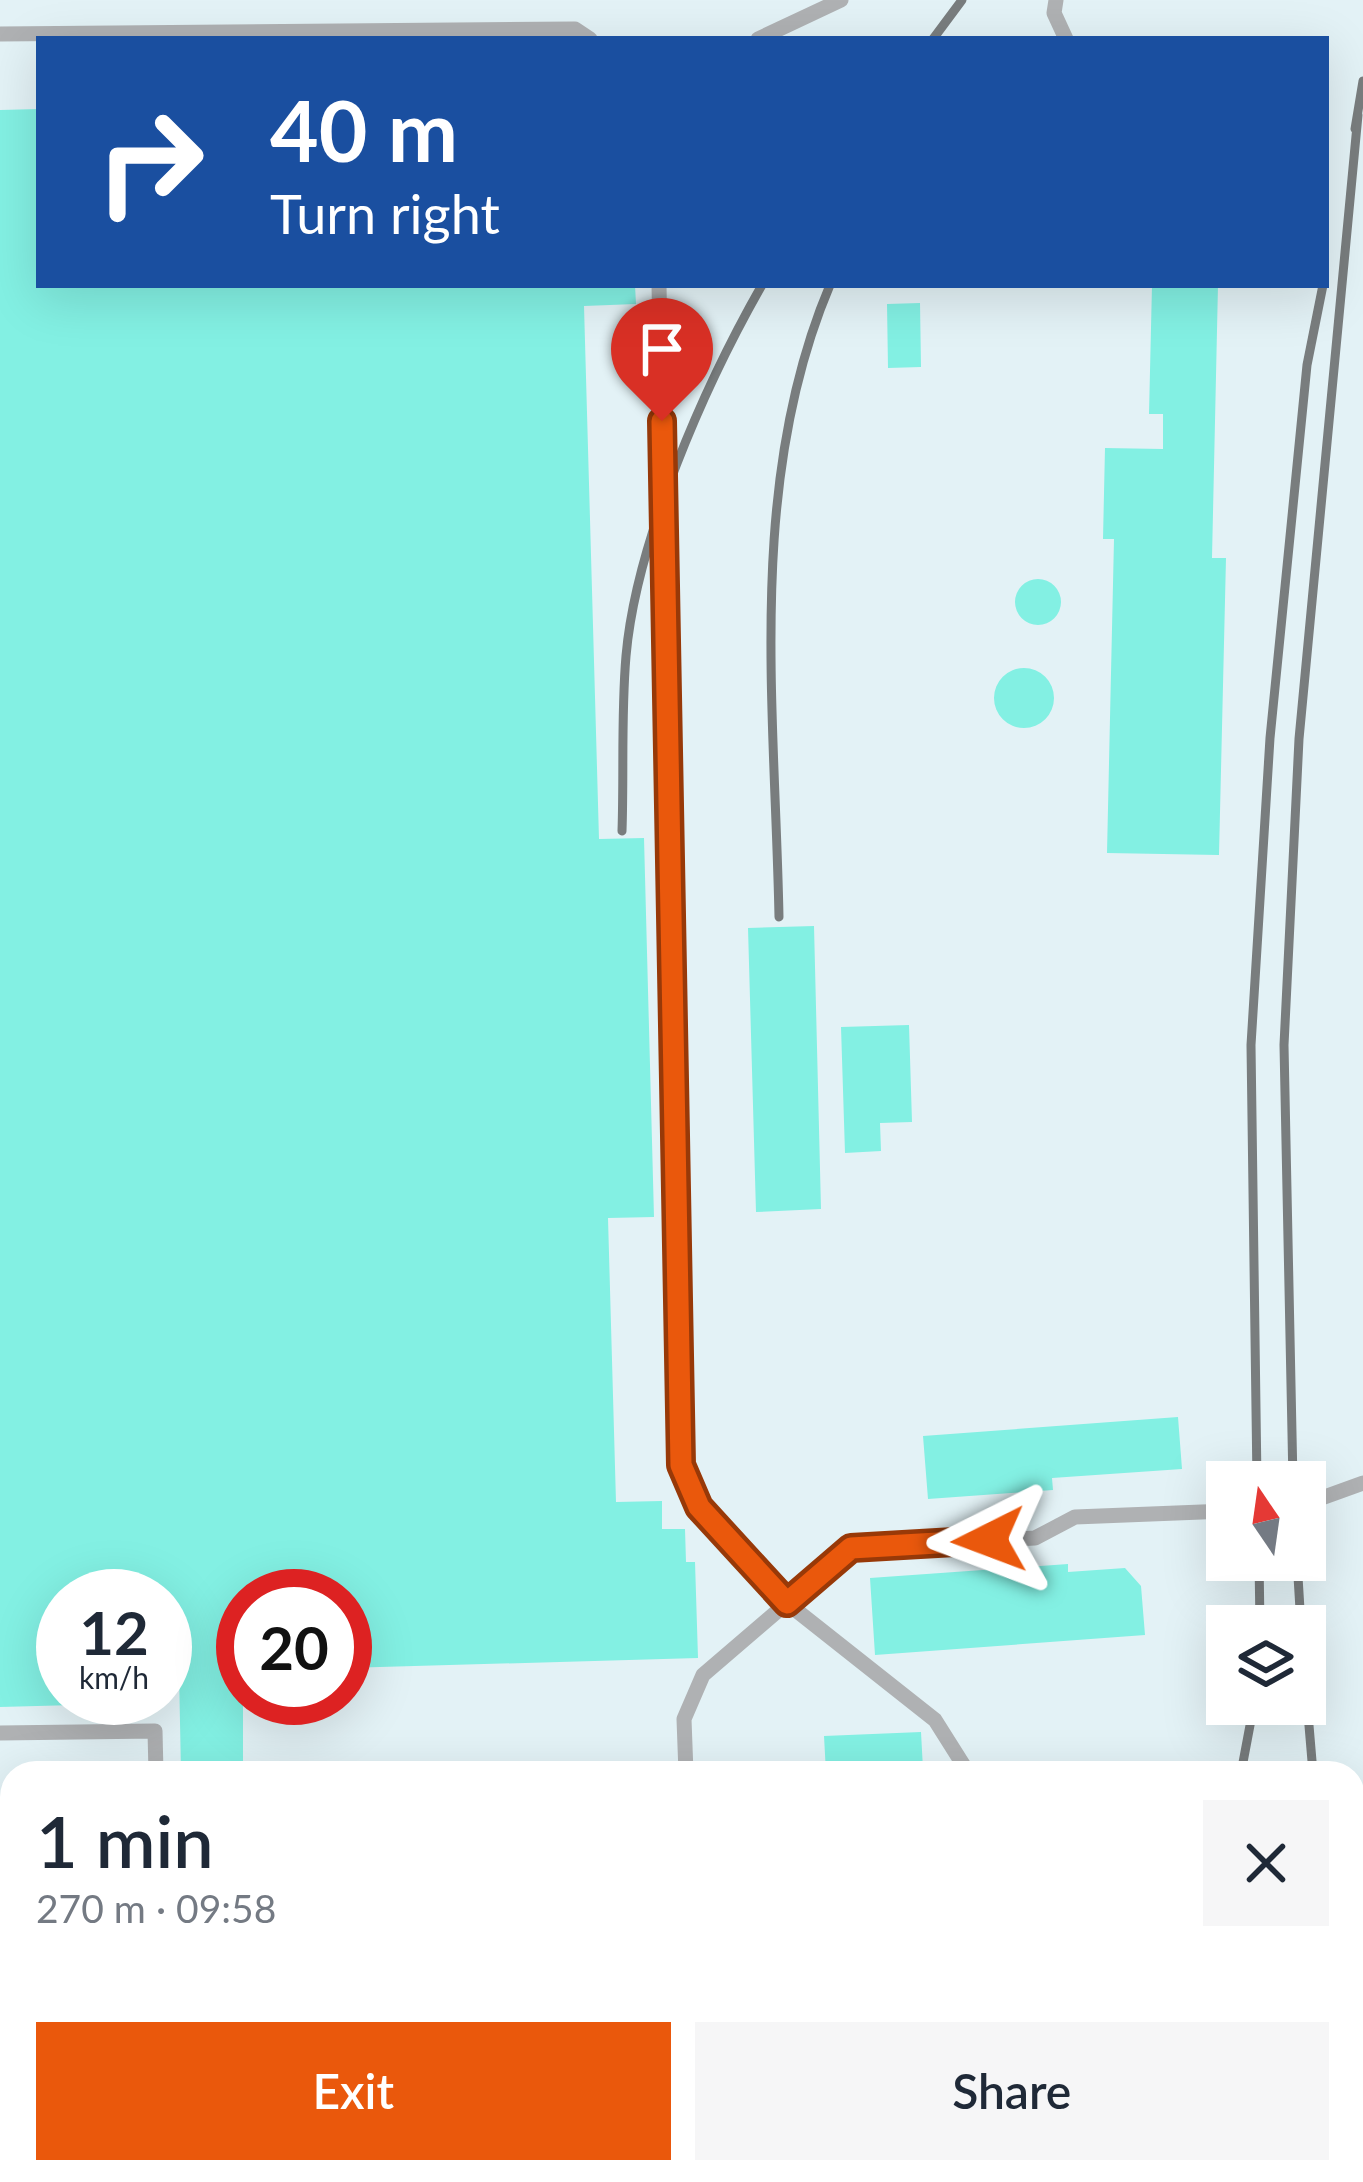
<!DOCTYPE html>
<meta charset="utf-8">
<style>
:root{--surface:#fff;--page:#f6f6f7;--text:#1f2937;--muted:#747a83;--accent:#ea580c}
body{margin:0;font-family:Lato,sans-serif;background:var(--page);color:var(--text);height:100vh;display:flex;flex-direction:column;font-size:45px;white-space:nowrap}
*{box-sizing:border-box;margin:0}
p{font-size:39px;color:var(--muted)}
.icon{flex:none;width:66px;height:66px;fill:none;stroke:currentColor;stroke-width:2;stroke-linecap:round;stroke-linejoin:round}
.map{position:relative;flex:1;overflow:hidden}
.side{position:absolute;left:0px;top:1761px;width:1365px;height:423px;display:flex;flex-direction:column;background:var(--surface);border-radius:36px 36px 0 0;box-shadow:0 12px 48px #0002}
.side>*{flex:none}
.hud{position:absolute;left:36px;top:36px;width:1293px;height:252px;border-radius:0px;box-shadow:0 12px 48px #0002;background:#1a4fa0;color:#fff;overflow:hidden}
.needle{width:78px;rotate:347deg}
.buttons{position:absolute;left:1206px;top:1461px;display:grid;gap:24px}
.buttons a{display:grid;place-items:center;width:120px;height:120px;border-radius:0px;background:var(--surface);box-shadow:0 12px 48px #0002;font-size:60px}
.speed{position:absolute;left:36px;top:1569px;display:flex;gap:24px;font-size:60px;font-weight:700;text-align:center}
.speed>*{display:grid;place-content:center;width:156px;height:156px;border-radius:50%;background:var(--surface);box-shadow:0 12px 48px #0002;line-height:1}
.speed small{font-size:30px;font-weight:400}
.speed .limit{border:18px solid #d22;background:#fff;color:#111}
.pin{position:absolute;display:grid;place-items:center;width:102px;height:102px;color:#fff;margin:-123px -51px;border-radius:50% 50% 50% 0;rotate:-45deg;box-shadow:0 0 12px #0007}
.pin .icon{rotate:45deg}
.me{position:absolute;width:132px;margin:-66px;rotate:267deg;stroke-linejoin:round;filter:drop-shadow(0 0 9px #0008)}
.turn{display:flex;align-items:center;gap:42px;height:252px;padding:0 36px;font-size:54px}
.turn .icon{width:156px;height:156px;stroke-width:2.5}
.turn b{display:block;font-size:84px;line-height:102px}
.round{display:grid;place-items:center;flex:none;width:126px;height:126px;border-radius:0px;background:var(--page)}
.head{display:flex;align-items:center;justify-content:space-between;height:204px;padding:0 36px}
h1{font-size:72px;font-weight:600;line-height:90px}
.cta{display:flex;gap:24px;margin-top:auto;padding:24px 36px}
.cta a{flex:1;height:138px;border-radius:0px;background:var(--accent);color:#fff;font-size:48px;font-weight:600;line-height:138px;text-align:center}
.cta a+a{background:var(--page);color:var(--text)}
.map>svg:first-child{display:block}
</style>
<div class="map">
<svg width="1363" height="2182" viewBox="0 0 1363 2182">
<rect width="100%" height="100%" fill="#f7fdfe"/>
<path fill="#e3f2f6" fill-rule="evenodd" d="M0,0h1363v2182h-1363zM39,39h1287v246h-1287zM1227,1482h78v78h-78zM63,1596h102v102h-102zM243,1596h102v102h-102zM1227,1626h78v78h-78zM12,1773h1341v399h-1341z"/>
<path fill="#83f0e3" d="M39,109v176h596l1,19 -52,2 15,533 45,-1 10,379 -46,1 8,284 46,-1v28h23l1,33h9l3,96 -353,10v-72h-102v177h-62l-2,-101 -14,1v-77h-102v102h49v6l-112,3v-1597z
M1152,285h66l-6,273h14l-7,297 -112,-2 7,-314h-11l2,-91 58,1v-35h-14z
M920,303l1,64 -33,1 -1,-64z
M1015 602a23 23 0 1 1 46 0a23 23 0 1 1-46 0Z
M994 698a30 30 0 1 1 60 0a30 30 0 1 1-60 0Z
M814,926l7,283 -65,3 -8,-284z
M909,1025l3,97 -32,1 1,28 -36,2 -4,-126z
M1178,1417l4,52 -130,9 1,12 -125,9 -5,-63z
M1068,1564v8l57,-4 16,18 4,49 -270,20 -5,-77z
M921,1732l2,37 -97,4 -2,-37z
M0,1797h12v324h-12z"/>
<g fill="none" stroke-linecap="round" stroke-linejoin="round">
<path stroke="#afb1b3" stroke-width="15" d="M1056,0l-2,13 12,26
M0,34l575,-5 15,10
M758,39l83,-39
M659,285l22,1180 18,42 88,96 148,117 29,46
M1305,1504l58,-21
M0,1733l155,-2 1,42
M686,1773l-2,-54 19,-44 148,-127 184,-10 40,-21 152,-6"/>
<path stroke="#797d7e" stroke-width="9" d="M933,39l29,-39
M1355,129l8,-48
M622,831c2,-58 -1,-117 4,-175 10,-115 79,-271 136,-371
M779,917c-4,-210 -33,-434 51,-632
M1257,1482l-6,-437 19,-307 37,-373 16,-80
M1293,1482l-9,-437 15,-306 59,-624
M1259,1560l1,66
M1297,1560l4,66
M1305,1678l8,95
M1241,1773l13,-69
M1353,2103l8,79
M1094,2182l6,-10
M1229,2182v-10"/>
</g>
<g fill="none" stroke-linecap="round" stroke-linejoin="round">
<defs>
<path id="route" d="M662,421l19,1044 18,42 88,96 64,-55 138,-8"/>
</defs>
<use href="#route" stroke="#983908" stroke-width="30"/>
<use href="#route" stroke="#ea580c" stroke-width="21"/>
</g>
</svg>
<div class="buttons">
<a><svg class="needle" viewBox="-14 -14 28 28"><path d="M0-13l5 13h-10z" fill="#e53935"/><path d="M0 13l5-13h-10z" fill="#747a83"/></svg></a>
<a><svg class="icon" aria-label="layers" viewBox="0 0 24 24"><path d="M12 4l9 5-9 5-9-5zM3 14l9 5 9-5"/></svg></a>
</div>
<div class="speed"><div>12<small>km/h</small></div><div class="limit">20</div></div>
<div class="pin" style="left:662px;top:421px;background:#d93025"><svg class="icon" aria-label="arrive" viewBox="0 0 24 24"><path d="M6 21V4h12l-3 4 3 4H6"/></svg></div>
<svg class="me" style="left:989px;top:1540px" viewBox="-20 -20 40 40"><path d="M0-17L14 15 0 8-14 15z" fill="#ea580c" stroke="#fff" stroke-width="4"/></svg>
<div class="hud">
<div class="turn"><svg class="icon" aria-label="right" viewBox="0 0 24 24"><path d="M7 20v-9h11M14 6l5 5-5 5"/></svg><div><b>40 m</b>Turn right</div></div>
</div>
<section class="side">
<div class="head"><div><h1>1 min</h1><p>270 m · 09:58</p></div><a class="round"><svg class="icon" aria-label="close" viewBox="0 0 24 24"><path d="M6 6l12 12M18 6L6 18"/></svg></a></div>
<div class="cta"><a>Exit</a><a>Share</a></div>
</section>
</div>
